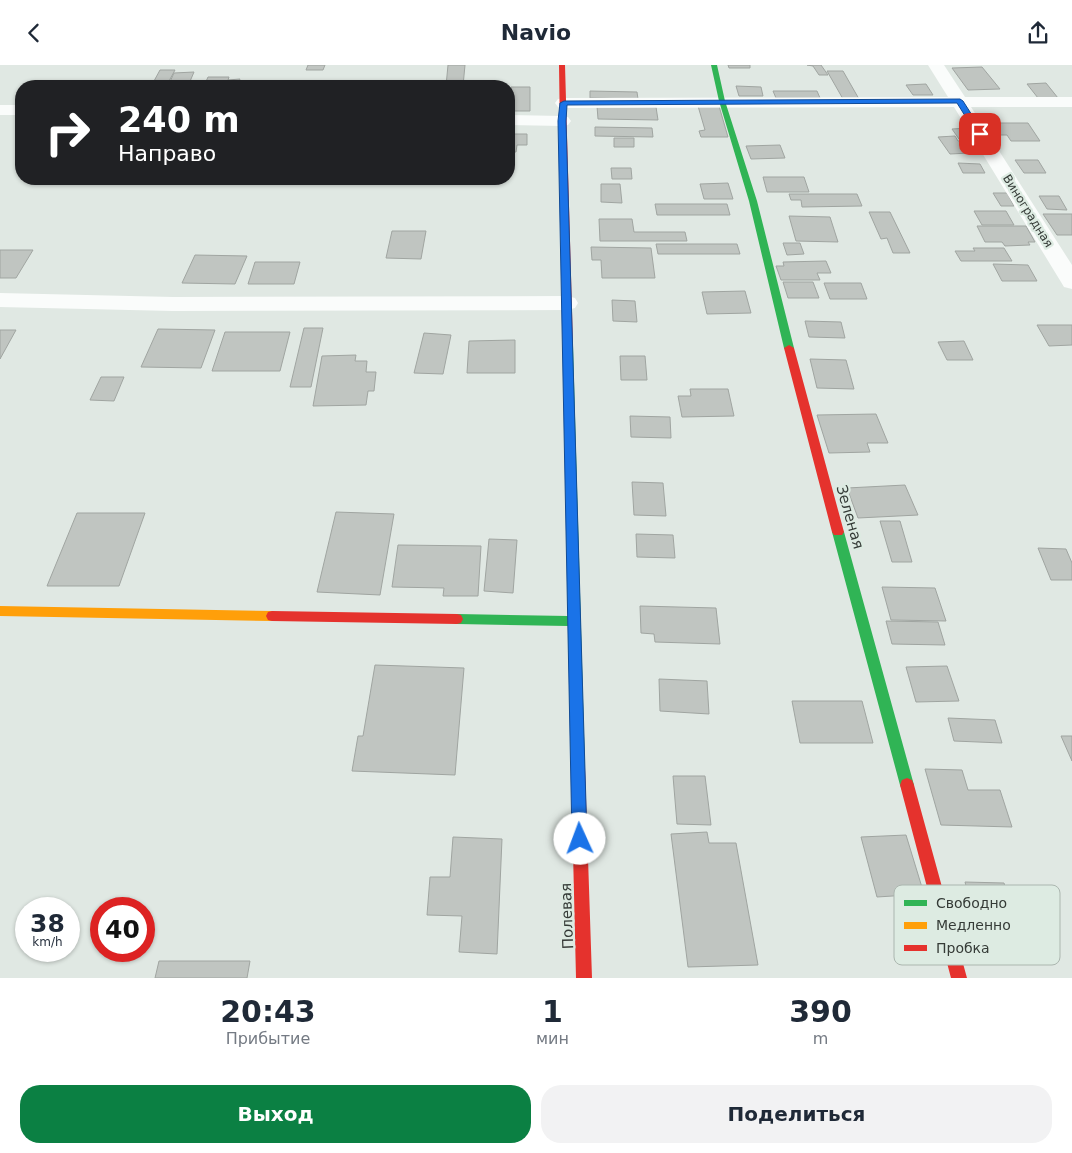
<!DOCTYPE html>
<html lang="ru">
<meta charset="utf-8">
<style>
:root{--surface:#fff;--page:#f2f2f3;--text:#1f2937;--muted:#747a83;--accent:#0b8043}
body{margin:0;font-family:"DejaVu Sans",sans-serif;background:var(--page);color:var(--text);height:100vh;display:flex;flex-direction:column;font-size:19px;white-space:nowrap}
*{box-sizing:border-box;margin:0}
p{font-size:16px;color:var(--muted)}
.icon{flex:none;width:28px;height:28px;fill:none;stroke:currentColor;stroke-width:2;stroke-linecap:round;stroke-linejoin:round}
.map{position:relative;height:913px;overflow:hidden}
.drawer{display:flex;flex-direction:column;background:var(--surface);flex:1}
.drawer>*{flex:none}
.hud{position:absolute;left:15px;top:15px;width:500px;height:105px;border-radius:20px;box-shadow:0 1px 4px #0004;background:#202124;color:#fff;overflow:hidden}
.speed{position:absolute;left:15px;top:832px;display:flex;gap:10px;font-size:25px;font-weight:700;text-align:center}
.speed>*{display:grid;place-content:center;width:65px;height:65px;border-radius:50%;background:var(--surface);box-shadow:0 1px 4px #0004;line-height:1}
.speed small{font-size:12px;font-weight:400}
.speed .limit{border:8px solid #d22;background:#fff;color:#111}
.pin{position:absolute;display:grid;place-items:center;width:42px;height:42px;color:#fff;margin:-21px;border-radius:10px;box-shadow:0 2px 8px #0006}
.me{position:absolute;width:55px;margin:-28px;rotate:358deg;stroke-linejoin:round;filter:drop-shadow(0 0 4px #0008)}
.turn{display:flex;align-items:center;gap:18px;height:105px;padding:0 20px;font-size:22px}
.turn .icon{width:65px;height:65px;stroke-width:2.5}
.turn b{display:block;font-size:35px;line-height:42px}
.eta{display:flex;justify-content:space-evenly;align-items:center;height:85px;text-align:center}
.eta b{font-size:30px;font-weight:700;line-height:35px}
.action{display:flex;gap:10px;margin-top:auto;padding:10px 20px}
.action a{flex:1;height:58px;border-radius:20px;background:var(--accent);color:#fff;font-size:20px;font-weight:700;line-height:58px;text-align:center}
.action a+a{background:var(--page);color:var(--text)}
header{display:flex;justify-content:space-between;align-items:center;height:65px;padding:0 20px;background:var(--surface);font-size:22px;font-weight:700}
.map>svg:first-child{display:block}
</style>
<header><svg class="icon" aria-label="back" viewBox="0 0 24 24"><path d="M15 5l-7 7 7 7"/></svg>Navio<svg class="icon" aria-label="share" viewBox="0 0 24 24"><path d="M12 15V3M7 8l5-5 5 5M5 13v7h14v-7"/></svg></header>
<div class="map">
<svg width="1072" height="913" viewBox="0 0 1072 913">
<rect width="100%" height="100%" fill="#e0e8e3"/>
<path fill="#c0c5c1" stroke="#a0a5a1" d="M308,0h17l-2,5h-17z
M448,0h17l-2,21h-17z
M728,0h22v3h-21z
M807,0h14l7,10h-9l-6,-9z
M982,2l18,22 -32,1 -16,-22z
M160,5h15l-6,11h-15z
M827,6h16l16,28h-16z
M194,7l-6,14h-20l6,-13z
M208,12h21l-1,3 12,-1 -3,7h-33z
M469,16h24v5h-24z
M359,17h23l-1,4h-23z
M113,18h29l-2,3h-29z
M250,18h37l-1,3h-38z
M1046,18l12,15h-20l-11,-14z
M926,19l7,11h-20l-7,-10z
M736,21l25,1 2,9h-24z
M511,22h19v24h-19z
M590,26l47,1 1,7 -48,-1z
M773,26h44l3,7h-44z
M597,41l59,1 2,13 -60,-1z
M698,41h21l9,31h-27l-2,-6 6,-1z
M989,58h39l12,18h-29l-4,-6h-10z
M595,62l57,1 1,9 -58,-1z
M969,63l8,11h-18l-7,-10z
M509,69h18v11h-10l-1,7h-7z
M955,71l3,5h3l9,12 -20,1 -12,-17z
M614,73h20v9h-20z
M780,80l5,13 -34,1 -5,-13z
M1015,95h23l8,13h-22z
M958,98l22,1 5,9h-22z
M611,103h20l1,11h-20z
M763,112h41l5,15h-42z
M289,114h41l-1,3 -41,1z
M728,118l5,16h-29l-4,-15z
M601,119h19l2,19 -21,-1z
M993,128h14l7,13h-13z
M789,129h68l5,12 -60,1 -1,-7h-10z
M1039,131h20l8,14 -20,-1z
M655,139h72l3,11h-73z
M974,146h32l8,14h-32z
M869,147h21l20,41h-17l-6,-15 -6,1z
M1043,149h29v21h-15z
M789,151l41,1 8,25 -42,-1z
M599,154h33l2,13h51l2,9h-87z
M977,161h49l9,16h-7l2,3 -25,1 -3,-4h-17z
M392,166h34l-5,28 -35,-1z
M783,178h17l4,11 -17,1z
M656,179h81l3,10h-82z
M591,182l60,1 4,30h-53l-1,-18h-9z
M973,183h31l8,13h-51l-6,-10h20z
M0,185h33l-17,28h-16z
M195,190l52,1 -12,28 -53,-1z
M826,196l5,12h-14l3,7h-39l-5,-14h8l-1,-4z
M255,197h45l-6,22h-46z
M993,199l35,1 9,16h-35z
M783,217h30l6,16h-31z
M824,218h37l6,16h-37z
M745,226l6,22 -44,1 -5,-22z
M612,235l23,1 2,21 -24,-1z
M805,256l36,1 4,16 -36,-1z
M1037,260h35v20l-23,1z
M304,263h19l-12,59h-21z
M158,264l57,1 -14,38 -60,-1z
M0,265h16l-16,29z
M225,267h65l-10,39h-68z
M424,268l27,2 -8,39 -29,-1z
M515,275v33h-48l2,-32z
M964,276l9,19h-26l-9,-18z
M356,290l-1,6h12l-1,11h10l-2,19h-6l-2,14 -53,1 9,-50z
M620,291h25l2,24h-26z
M810,294l36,1 8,29 -37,-1z
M101,312h23l-10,24 -24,-1z
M690,324h38l6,27 -52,1 -4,-21h13z
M876,349l12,29h-21l3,9 -41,1 -12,-38z
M630,351l40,1 1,21 -40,-1z
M632,417l31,1 3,33 -32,-1z
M905,420l13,30 -60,3 -11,-30z
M336,447l58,2 -14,81 -63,-3z
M77,448h68l-26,73h-72z
M880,456h20l12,41h-20z
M636,469l37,1 2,23 -38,-1z
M489,474l28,1 -4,53 -29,-2z
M398,480l83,1 -3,50h-35l1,-8 -52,-1z
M1038,483l28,1 6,14v17h-21z
M882,522l53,1 11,33 -55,-1z
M640,541l76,2 4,36 -65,-2 -1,-8 -13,-1z
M886,556l52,1 7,23 -53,-1z
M375,600l89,3 -9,107 -103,-4 6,-35h5z
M947,601l12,35 -43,1 -10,-35z
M659,614l48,2 2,33 -49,-3z
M792,636h70l11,42h-73z
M948,653l47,2 7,23 -48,-2z
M1061,671h11v25z
M925,704l37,1 6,20h32l12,37 -71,-2z
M673,711h32l6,49 -34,-1z
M707,767l2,11h27l22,122 -70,2 -17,-133z
M906,770l18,59 -47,3 -16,-60z
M453,772l49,2 -5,115 -38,-2 3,-36 -35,-1 3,-38h20z
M965,817l39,1 20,66h-19l-2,-9h-22z
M159,896h91l-3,17h-92z"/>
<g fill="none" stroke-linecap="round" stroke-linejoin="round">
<path fill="#fafcfb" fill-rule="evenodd" d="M928,0h16l21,32h107v10h-101l101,158v24l-8,-2 -3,-5 -107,-175 -390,1 -6,-1 -3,-4 3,-4 6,-1 384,-1z
M0,40h21v10h-21z
M509,50l53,1 6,1 3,4 -3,4 -6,1 -53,-1z
M0,228l173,4 394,-1 8,2 3,5 -3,5 -8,2 -394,1 -173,-4z"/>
<path fill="#30b455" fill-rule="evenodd" d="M711,0h6l8,36 32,100 37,147 -2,2h-6l-2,-2 -35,-147 -30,-100z
M568,278l5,3 12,422 -2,5 -5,2 -5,-2 -2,-5 -3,-142 -111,-2 -4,-1 -2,-4 2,-4 4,-1 111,2 -5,-270z
M838,463l4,1 2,3 70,253 -2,5 -5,2 -5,-2 -2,-5 -68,-253 2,-3z"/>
<path fill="#ff9f0a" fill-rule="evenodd" d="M0,541l272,5 4,1 2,4 -2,4 -4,1 -272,-5z"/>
<path fill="#e5322d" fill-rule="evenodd" d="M559,0h6l8,281 -5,3 -5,-3z
M789,280l5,3 50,184 -2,3h-8l-2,-3 -48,-184z
M272,546l185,3 4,1 2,4 -2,4 -4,1 -185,-3 -4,-1 -2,-4 2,-4z
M578,696l5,2 2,5 7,210h-16l-5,-210 2,-5z
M907,713l5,2 2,5 53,193h-16l-51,-193 2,-5z"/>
</g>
<path fill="#1a73e8" stroke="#114b97" d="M960,34l3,2 21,33 -2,1h-5l-20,-32 -390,2 -1,16 21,718 -2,6 -5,2 -5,-2 -3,-6 -14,-718 2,-18 4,-2z"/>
<g text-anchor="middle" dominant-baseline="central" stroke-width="4.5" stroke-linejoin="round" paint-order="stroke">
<g font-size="12" fill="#353b37" stroke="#ddebe2">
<text transform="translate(1028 146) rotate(58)">Виноградная</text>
</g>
<g font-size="15" fill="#353b37" stroke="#ddebe2">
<text transform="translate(850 452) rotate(74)">Зеленая</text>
<text transform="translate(567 851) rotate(-92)">Полевая</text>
</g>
</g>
<rect x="894" y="820" width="166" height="80" rx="8" fill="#ddebe2" stroke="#abb6af" stroke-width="1"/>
<rect x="904" y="835" width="23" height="6" fill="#30b455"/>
<rect x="904" y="857" width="23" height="7" fill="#ff9f0a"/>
<rect x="904" y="880" width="23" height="6" fill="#e5322d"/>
<g font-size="14" fill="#353b37">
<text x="936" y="843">Свободно</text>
<text x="936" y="865">Медленно</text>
<text x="936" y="888">Пробка</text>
</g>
</svg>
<div class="speed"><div>38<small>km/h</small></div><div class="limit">40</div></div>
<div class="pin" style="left:980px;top:69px;background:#d93025"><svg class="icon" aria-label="arrive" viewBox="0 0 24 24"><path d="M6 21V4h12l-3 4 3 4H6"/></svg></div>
<svg class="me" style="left:580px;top:774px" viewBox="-20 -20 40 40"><circle r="19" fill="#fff"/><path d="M0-13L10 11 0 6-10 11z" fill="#1a73e8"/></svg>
<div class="hud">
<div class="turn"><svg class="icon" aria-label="right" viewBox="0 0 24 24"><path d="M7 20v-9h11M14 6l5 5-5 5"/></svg><div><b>240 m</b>Направо</div></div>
</div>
</div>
<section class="drawer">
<div class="eta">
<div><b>20:43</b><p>Прибытие</p></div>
<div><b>1</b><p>мин</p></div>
<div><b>390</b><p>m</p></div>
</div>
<div class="action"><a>Выход</a><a>Поделиться</a></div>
</section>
